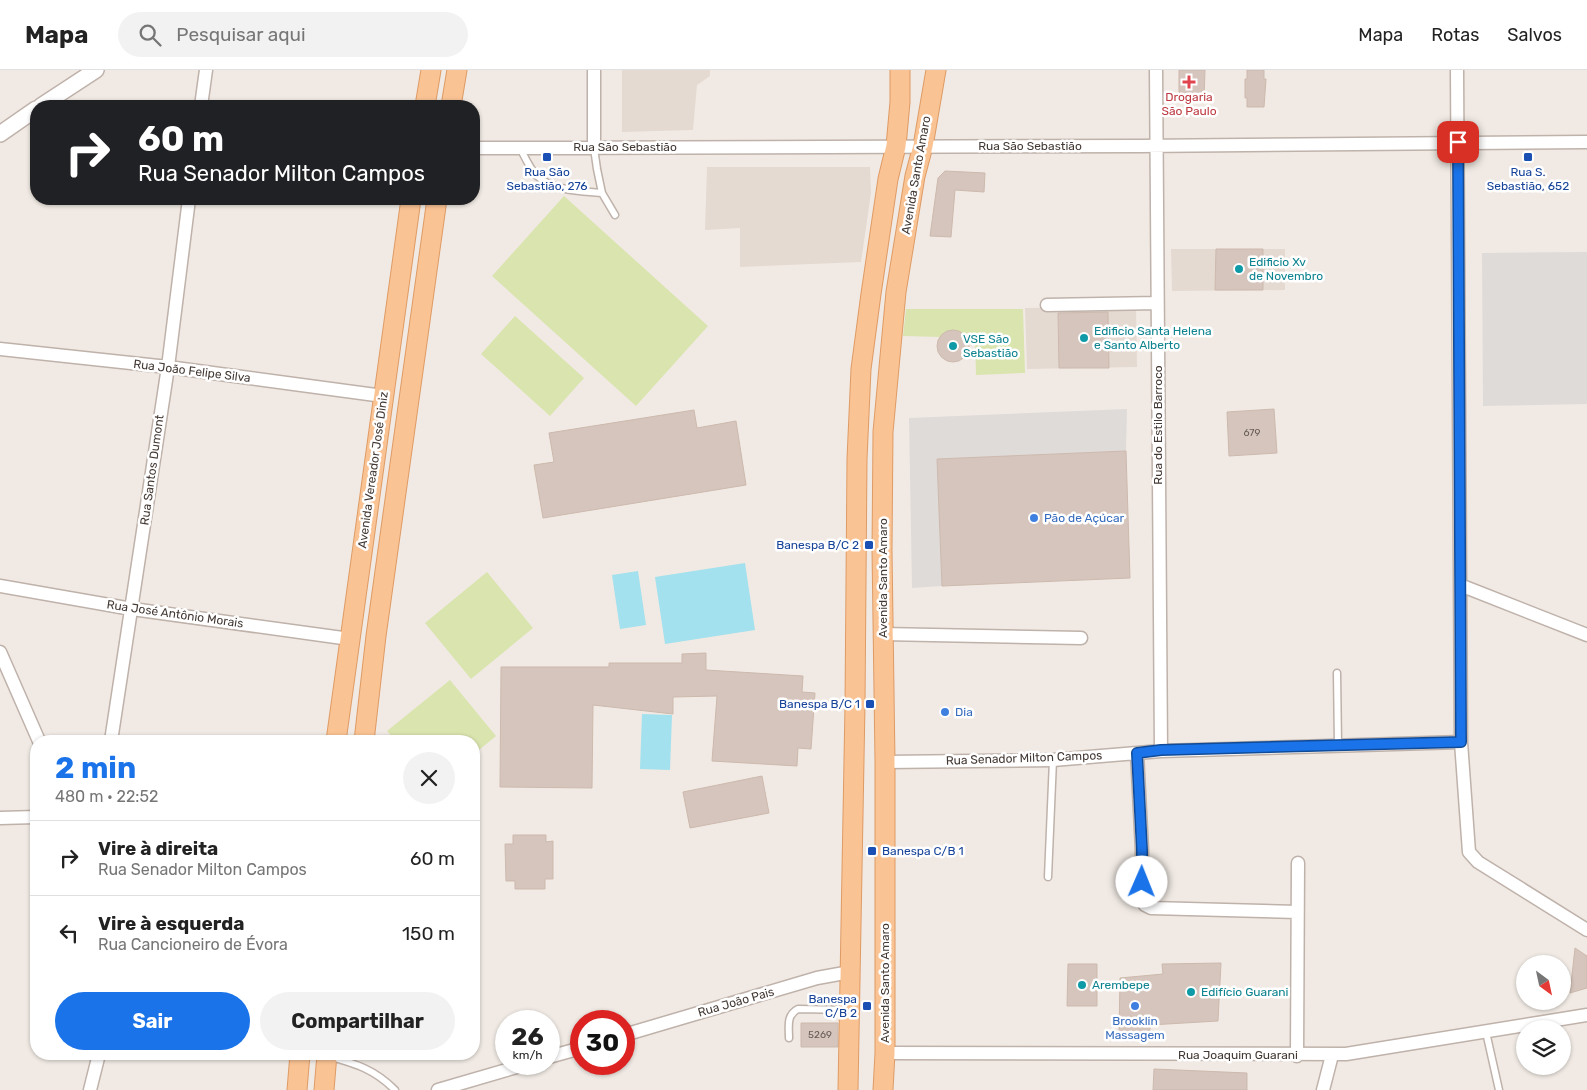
<!DOCTYPE html>
<html lang="pt">
<meta charset="utf-8">
<style>
:root{--surface:#fff;--page:#f2f2f2;--text:#222;--muted:#767676;--line:#e0e0e0;--accent:#1a73e8}
body{margin:0;font-family:Rubik,sans-serif;background:var(--page);color:var(--text);height:100vh;display:flex;flex-direction:column;font-size:19px;white-space:nowrap}
*{box-sizing:border-box;margin:0}
p{font-size:16px;color:var(--muted)}
.icon{flex:none;width:28px;height:28px;fill:none;stroke:currentColor;stroke-width:2;stroke-linecap:round;stroke-linejoin:round}
.map{position:relative;flex:1;overflow:hidden}
.side{position:absolute;left:30px;top:665px;width:450px;height:325px;display:flex;flex-direction:column;background:var(--surface);border-radius:20px;box-shadow:0 1px 4px #0004}
.side>*{flex:none}
.hud{position:absolute;left:30px;top:30px;width:450px;height:105px;border-radius:20px;box-shadow:0 1px 4px #0004;background:#202124;color:#fff;overflow:hidden}
.needle{width:32px;rotate:147deg}
.tools{position:absolute;left:1516px;top:885px;display:grid;gap:10px}
.tools a{display:grid;place-items:center;width:55px;height:55px;border-radius:50%;background:var(--surface);box-shadow:0 1px 4px #0004;font-size:25px}
.speed{position:absolute;left:495px;top:940px;display:flex;gap:10px;font-size:25px;font-weight:700;text-align:center}
.speed>*{display:grid;place-content:center;width:65px;height:65px;border-radius:50%;background:var(--surface);box-shadow:0 1px 4px #0004;line-height:1}
.speed small{font-size:12px;font-weight:400}
.speed .limit{border:8px solid #d22;background:#fff;color:#111}
.pin{position:absolute;display:grid;place-items:center;width:42px;height:42px;color:#fff;margin:-21px;border-radius:10px;box-shadow:0 2px 8px #0006}
.me{position:absolute;width:55px;margin:-28px;rotate:1deg;stroke-linejoin:round;filter:drop-shadow(0 0 4px #0008)}
.turn{display:flex;align-items:center;gap:18px;height:105px;padding:0 25px;font-size:22px}
.turn .icon{width:65px;height:65px;stroke-width:2.5}
.turn b{display:block;font-size:35px;line-height:42px}
.round{display:grid;place-items:center;flex:none;width:52px;height:52px;border-radius:26px;background:var(--page)}
.head{display:flex;align-items:center;justify-content:space-between;height:85px;padding:0 25px}
h1{font-size:30px;font-weight:700;line-height:38px;color:var(--accent)}
.primary-button{display:flex;gap:10px;margin-top:auto;padding:10px 25px}
.primary-button a{flex:1;height:58px;border-radius:30px;background:var(--accent);color:#fff;font-size:20px;font-weight:700;line-height:58px;text-align:center}
.primary-button a+a{background:var(--page);color:var(--text)}
ul{padding:0;list-style:none}
li{display:flex;align-items:center;gap:15px;height:75px;padding:0 25px;border-top:1px solid var(--line)}
li div{flex:1}
li b{display:block;font-size:19px}
li em{font-style:normal}
header{display:flex;align-items:center;gap:30px;box-sizing:border-box;height:70px;padding:0 25px;background:var(--surface);border-bottom:1px solid var(--line)}
header strong{font-size:24px}
nav{display:flex;gap:28px;margin-inline-start:auto;font-size:18px}
.search{width:350px;height:45px;background:var(--page);display:flex;align-items:center;gap:12px;box-sizing:border-box;padding:0 18px;border-radius:28px;color:var(--muted);font-size:19px}
.map>svg:first-child{display:block}
</style>
<header>
<strong>Mapa</strong>
<div class="search"><svg class="icon" aria-label="search" viewBox="0 0 24 24"><circle cx="10" cy="10" r="6"/><path d="M15 15l6 6"/></svg>Pesquisar aqui</div>
<nav><a>Mapa</a><a>Rotas</a><a>Salvos</a></nav>
</header>
<div class="map">
<svg width="1587" height="1020" viewBox="0 0 1587 1020">
<rect width="100%" height="100%" fill="#f1eae4"/>
<path fill="#e5dad2" d="M622,0h88v6l-13,9 -4,45 -71,2z
M707,97h163l1,26 -10,69 -121,5v-39l-35,2z
M1171,179h114v41l-113,1z
M1136,236l1,61 -110,2 -2,-61z"/>
<path fill="#dae4ae" d="M564,126l144,130 -72,80 -144,-130z
M906,239h117l2,64 -49,2 -1,-37h-8l-4,-4 -9,-3 -8,2 -5,4 -38,-1z
M515,246l69,62 -34,38 -69,-62z
M487,502l46,56 -62,51 -46,-56z
M450,610l46,56 -22,18v-13h-78l-9,-10z"/>
<path fill="#dfdbd9" d="M1587,182v152l-104,2 -1,-153z
M1127,339l-1,42 -188,8 4,127 -30,2 -3,-170z"/>
<path fill="#a2e1ed" d="M745,493l10,67 -90,14 -10,-67z
M638,501l8,54 -26,4 -8,-54z
M642,644l30,1 -2,55 -30,-1z"/>
<path fill="#d5c5bd" stroke="#cdb9ad" d="M1179,0h26l-1,29h-18l-7,-7z
M1247,0h17v9h2l-2,28h-17v-9h-2v-19h2z
M945,101l40,2 -1,19 -29,-2 -4,47 -21,-1 8,-58z
M1216,179h47v41h-48z
M1108,242l1,56h-50l-1,-55z
M937 276a16 16 0 1 1 32 0a16 16 0 1 1-32 0Z
M1274,339l3,44 -48,3 -2,-44z
M694,340l3,18 39,-7 10,64 -203,33 -9,-53 20,-3 -5,-29z
M1126,381l4,127 -188,8 -5,-127z
M706,583v17l97,6 -1,16 13,1 -4,56 -13,-1 -1,18 -85,-5 5,-65 -44,1v17l-80,-9 -1,83 -92,-1 1,-120h108v-4h73v-9z
M762,706l7,37 -79,15 -7,-36z
M513,765h33v7l7,-1v38h-8v10h-30v-8h-9l-1,-37h8z
M1575,878l12,8v32l-17,5z
M1221,893l-3,58 -68,4v8l-31,1 1,-56 43,-4 -1,-10z
M1068,894h29v42h-30z
M801,953h37v24h-37z
M1154,999l93,4v17h-94z"/>
<g fill="none" stroke-linecap="round" stroke-linejoin="round">
<defs>
<path id="service" d="M520,78c5,9 9,19 16,27 16,16 45,16 66,18
M594,78l3,21 5,24 13,22
M1337,603l1,72
M1048,807l5,-117
M1486,962l13,58
M789,968c0,-11 -3,-23 9,-29l50,1
M328,986c28,8 46,13 67,34"/>
<path id="minor" d="M1156,0l5,681
M1457,0l4,672 8,110 9,10 109,68
M201,36l5,-36
M474,78l666,-2 447,-4
M594,78v-78
M1047,235l110,-2
M0,279l168,18 215,29
M1460,515l127,50
M0,516l132,23 218,30
M883,564l198,4
M0,582l39,89
M111,671l57,-374 21,-168
M1137,683l5,97 -1,49 4,6 6,3 146,4
M885,692l168,-2 108,-9 300,-9
M0,748l36,-1
M624,965l193,-57 33,-6
M885,983l461,1 241,-39
M1297,986l1,-193
M549,987l32,-9
M90,1020l9,-36
M438,1020l89,-26
M1323,1020l9,-35"/>
<path id="tertiary" d="M41,36l55,-36
M0,64l36,-25"/>
<path id="primary" d="M425,36l6,-36
M451,36l6,-36
M336,671l75,-542
M364,671l12,-105 61,-437
M297,1020l3,-36
M324,1020l3,-36
M848,1020l7,-385 2,-246 4,-90 10,-75 17,-115 8,-33 4,-44v-32
M883,1020l2,-37v-291l-3,-212 1,-118 13,-140 19,-116 8,-30 13,-76"/>
</defs>
<use href="#service" stroke="#bfb2aa" stroke-width="9"/>
<use href="#minor" stroke="#bfb2aa" stroke-width="15"/>
<use href="#tertiary" stroke="#bfb2aa" stroke-width="18"/>
<use href="#primary" stroke="#de9b65" stroke-width="21"/>
<use href="#service" stroke="#fff" stroke-width="6"/>
<use href="#minor" stroke="#fff" stroke-width="12"/>
<use href="#tertiary" stroke="#fff" stroke-width="15"/>
<use href="#primary" stroke="#fac394" stroke-width="19"/>
</g>
<g fill="none" stroke-linecap="round" stroke-linejoin="round">
<defs>
<path id="route" d="M1142,812v-32l-5,-97 24,-3 300,-8 -3,-600"/>
</defs>
<use href="#route" stroke="#114b97" stroke-width="12"/>
<use href="#route" stroke="#1a73e8" stroke-width="9"/>
</g>
<path fill="#e0444e" stroke="#fff" stroke-width="2" d="M1186.5 4.5h5v5h5v5h-5v5h-5v-5h-5v-5h5z"/>
<g fill="#1a4fb4" stroke="#fff" stroke-width="2">
<rect x="542" y="82" width="10" height="10" rx="2.5"/>
<rect x="1523" y="82" width="10" height="10" rx="2.5"/>
<rect x="864" y="470" width="10" height="10" rx="2.5"/>
<rect x="865" y="629" width="10" height="10" rx="2.5"/>
<rect x="867" y="776" width="10" height="10" rx="2.5"/>
<rect x="862" y="931" width="10" height="10" rx="2.5"/>
</g>
<g fill="#0f9aa8" stroke="#fff" stroke-width="2">
<circle cx="1239" cy="199" r="5"/>
<circle cx="1084" cy="268" r="5"/>
<circle cx="953" cy="276" r="5"/>
<circle cx="1082" cy="915" r="5"/>
<circle cx="1191" cy="922" r="5"/>
</g>
<g fill="#3f7fe0" stroke="#fff" stroke-width="2">
<circle cx="1034" cy="448" r="5"/>
<circle cx="945" cy="642" r="5"/>
<circle cx="1135" cy="936" r="5"/>
</g>
<g text-anchor="middle" dominant-baseline="central" stroke-width="5" stroke-linejoin="round" paint-order="stroke">
<g font-size="10" fill="#685c56">
<text x="1252" y="363">679</text>
<text x="820" y="965">5269</text>
</g>
<g font-size="12" fill="#be3a42" stroke="#fff">
<text x="1189" y="27">Drogaria<tspan x="1189" dy="14">São Paulo</tspan></text>
</g>
<g font-size="12" fill="#433934" stroke="#fff">
<text x="1030" y="76">Rua São Sebastião</text>
<text x="625" y="77">Rua São Sebastião</text>
<text transform="translate(916 105) rotate(-80)">Avenida Santo Amaro</text>
<text transform="translate(192 301) rotate(7)">Rua João Felipe Silva</text>
<text transform="translate(1158 355) rotate(-90)">Rua do Estilo Barroco</text>
<text transform="translate(152 400) rotate(-82)">Rua Santos Dumont</text>
<text transform="translate(373 400) rotate(-82)">Avenida Vereador José Diniz</text>
<text transform="translate(883 508) rotate(-90)">Avenida Santo Amaro</text>
<text transform="translate(175 544) rotate(8)">Rua José Antônio Morais</text>
<text transform="translate(1024 688) rotate(-2)">Rua Senador Milton Campos</text>
<text transform="translate(885 913) rotate(-90)">Avenida Santo Amaro</text>
<text transform="translate(736 932) rotate(-16)">Rua João Pais</text>
<text x="1238" y="985">Rua Joaquim Guarani</text>
</g>
<g font-size="12" fill="#164399" stroke="#fff" text-anchor="end">
<text x="547" y="102" text-anchor="middle">Rua São<tspan x="547" dy="14">Sebastião, 276</tspan></text>
<text x="1528" y="102" text-anchor="middle">Rua S.<tspan x="1528" dy="14">Sebastião, 652</tspan></text>
<text x="859" y="475">Banespa B/C 2</text>
<text x="860" y="634">Banespa B/C 1</text>
<text x="882" y="781" text-anchor="start">Banespa C/B 1</text>
<text x="857" y="929">Banespa<tspan x="857" dy="14">C/B 2</tspan></text>
</g>
<g font-size="12" fill="#0d838f" stroke="#fff" text-anchor="start">
<text x="1249" y="192">Edificio Xv<tspan x="1249" dy="14">de Novembro</tspan></text>
<text x="1094" y="261">Edificio Santa Helena<tspan x="1094" dy="14">e Santo Alberto</tspan></text>
<text x="963" y="269">VSE São<tspan x="963" dy="14">Sebastião</tspan></text>
<text x="1092" y="915">Arembepe</text>
<text x="1201" y="922">Edifício Guarani</text>
</g>
<g font-size="12" fill="#366cbe" stroke="#fff" text-anchor="start">
<text x="1044" y="448">Pão de Açúcar</text>
<text x="955" y="642">Dia</text>
<text x="1135" y="951" text-anchor="middle">Brooklin<tspan x="1135" dy="14">Massagem</tspan></text>
</g>
</g>
</svg>
<div class="tools">
<a><svg class="needle" viewBox="-14 -14 28 28"><path d="M0-13l5 13h-10z" fill="#e53935"/><path d="M0 13l5-13h-10z" fill="#767676"/></svg></a>
<a><svg class="icon" aria-label="layers" viewBox="0 0 24 24"><path d="M12 4l9 5-9 5-9-5zM3 14l9 5 9-5"/></svg></a>
</div>
<div class="speed"><div>26<small>km/h</small></div><div class="limit">30</div></div>
<div class="pin" style="left:1458px;top:72px;background:#d93025"><svg class="icon" aria-label="arrive" viewBox="0 0 24 24"><path d="M6 21V4h12l-3 4 3 4H6"/></svg></div>
<svg class="me" style="left:1142px;top:812px" viewBox="-20 -20 40 40"><circle r="19" fill="#fff"/><path d="M0-13L10 11 0 6-10 11z" fill="#1a73e8"/></svg>
<div class="hud">
<div class="turn"><svg class="icon" aria-label="right" viewBox="0 0 24 24"><path d="M7 20v-9h11M14 6l5 5-5 5"/></svg><div><b>60 m</b>Rua Senador Milton Campos</div></div>
</div>
<section class="side">
<div class="head"><div><h1>2 min</h1><p>480 m · 22:52</p></div><a class="round"><svg class="icon" aria-label="close" viewBox="0 0 24 24"><path d="M6 6l12 12M18 6L6 18"/></svg></a></div>
<ul>
<li><svg class="icon" aria-label="right" viewBox="0 0 24 24"><path d="M7 20v-9h11M14 6l5 5-5 5"/></svg><div><b>Vire à direita</b><p>Rua Senador Milton Campos</p></div><em>60 m</em></li>
<li><svg class="icon" aria-label="left" viewBox="0 0 24 24"><path d="M17 20v-9H6M10 6l-5 5 5 5"/></svg><div><b>Vire à esquerda</b><p>Rua Cancioneiro de Évora</p></div><em>150 m</em></li>
</ul>
<div class="primary-button"><a>Sair</a><a>Compartilhar</a></div>
</section>
</div>
